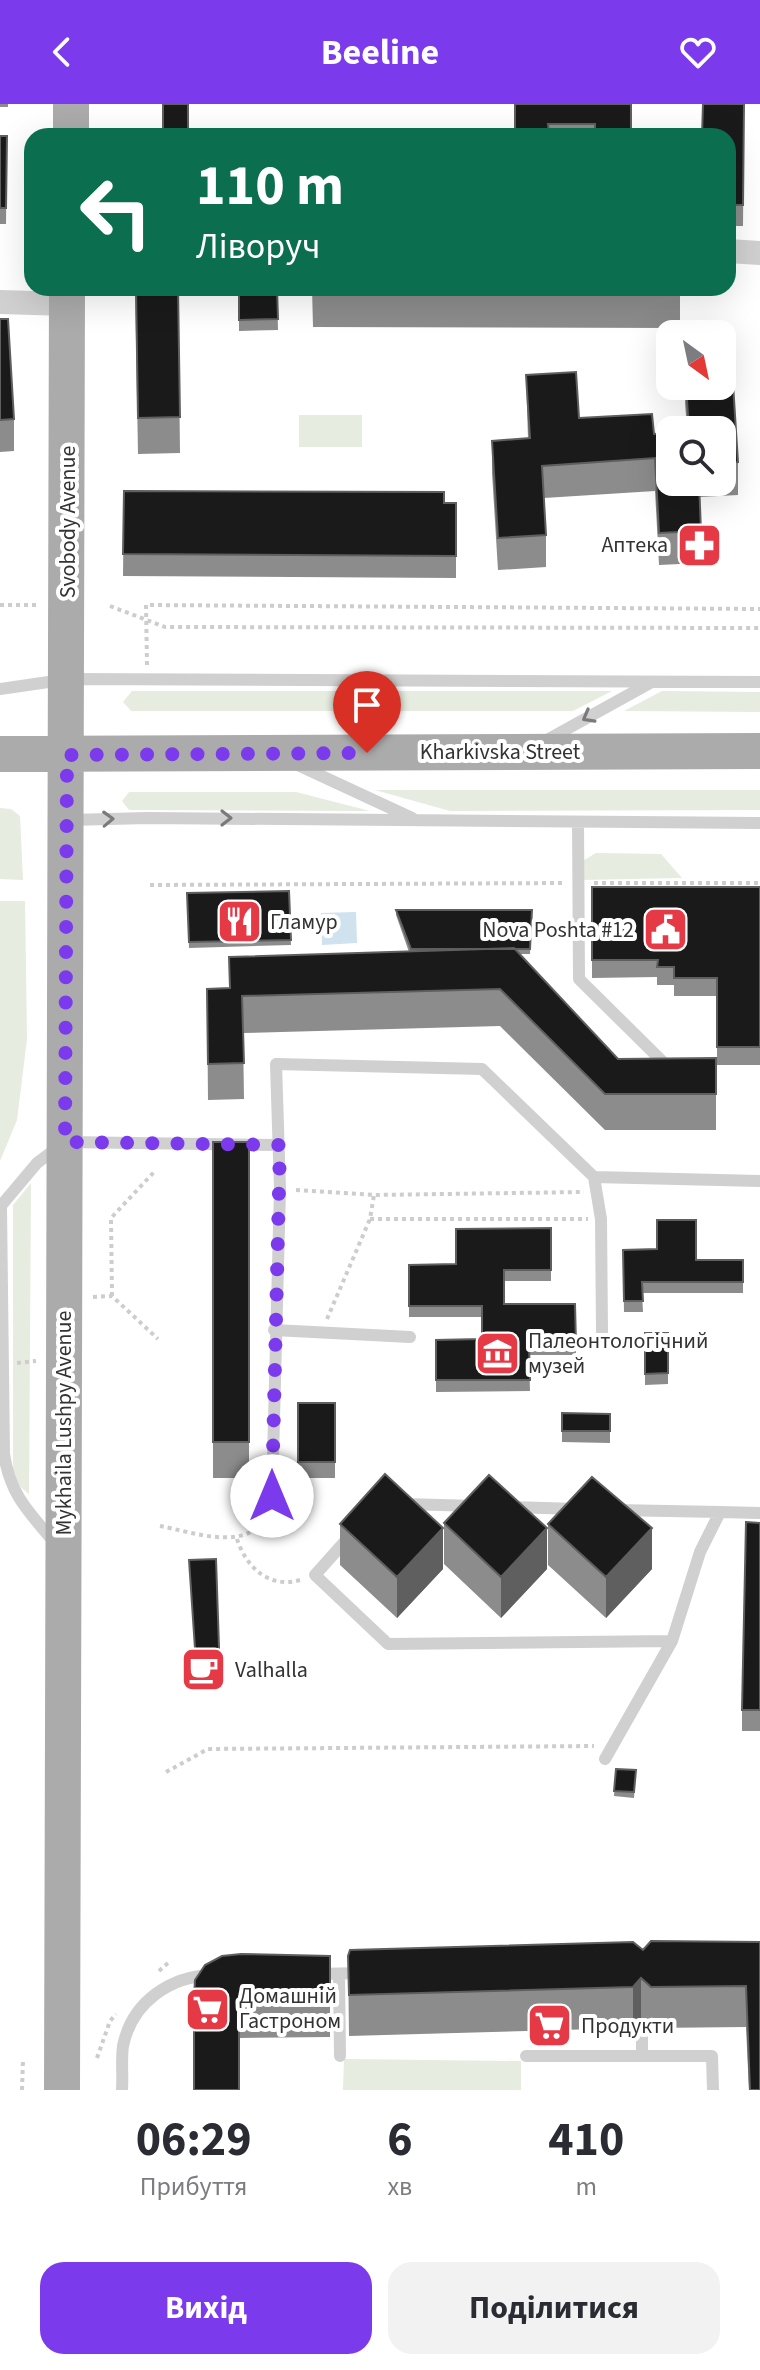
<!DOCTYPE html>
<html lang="uk">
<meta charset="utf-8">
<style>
:root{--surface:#fff;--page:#f2f2f3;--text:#2b2b33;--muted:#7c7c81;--accent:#7c3aed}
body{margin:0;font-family:"Source Sans 3",sans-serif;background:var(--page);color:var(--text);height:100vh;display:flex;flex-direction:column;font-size:30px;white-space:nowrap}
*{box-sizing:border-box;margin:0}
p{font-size:26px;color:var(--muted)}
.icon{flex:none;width:44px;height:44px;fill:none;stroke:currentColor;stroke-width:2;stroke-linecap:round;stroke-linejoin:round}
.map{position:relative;height:1986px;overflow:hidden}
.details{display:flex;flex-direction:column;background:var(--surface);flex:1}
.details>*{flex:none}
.banner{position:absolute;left:24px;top:24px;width:712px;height:168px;border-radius:24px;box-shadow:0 8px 32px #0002;background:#0b6e4f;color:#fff;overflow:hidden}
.needle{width:52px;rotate:147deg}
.buttons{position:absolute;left:656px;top:216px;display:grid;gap:16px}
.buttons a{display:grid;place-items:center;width:80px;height:80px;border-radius:16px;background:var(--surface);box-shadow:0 8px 32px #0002;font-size:40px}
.pin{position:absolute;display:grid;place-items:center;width:68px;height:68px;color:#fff;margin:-82px -34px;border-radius:50% 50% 50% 0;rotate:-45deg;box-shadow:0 0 8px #0007}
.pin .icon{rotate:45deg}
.me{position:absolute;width:88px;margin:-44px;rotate:0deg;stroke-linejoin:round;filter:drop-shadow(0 0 6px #0008)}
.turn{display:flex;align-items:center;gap:28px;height:168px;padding:0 40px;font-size:36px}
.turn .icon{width:104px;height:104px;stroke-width:2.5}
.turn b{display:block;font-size:56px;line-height:68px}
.eta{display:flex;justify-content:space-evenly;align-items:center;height:136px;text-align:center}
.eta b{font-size:48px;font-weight:700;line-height:56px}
.button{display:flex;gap:16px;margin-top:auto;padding:16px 40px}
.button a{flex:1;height:92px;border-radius:24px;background:var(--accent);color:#fff;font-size:32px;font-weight:700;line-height:92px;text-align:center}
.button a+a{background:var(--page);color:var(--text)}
header{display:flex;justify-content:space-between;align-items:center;height:104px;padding:0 40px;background:var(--accent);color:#fff;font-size:36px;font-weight:700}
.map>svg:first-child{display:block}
</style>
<header><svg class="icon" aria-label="back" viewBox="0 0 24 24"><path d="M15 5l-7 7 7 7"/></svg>Beeline<svg class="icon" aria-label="heart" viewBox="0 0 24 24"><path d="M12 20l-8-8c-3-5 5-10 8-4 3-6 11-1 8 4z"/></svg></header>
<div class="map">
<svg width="760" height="1986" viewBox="0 0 760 1986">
<rect width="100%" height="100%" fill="#fff"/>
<path fill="#e6ecdf" d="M299,311h63v32h-63z
M132,587h480l-39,20h-442l-8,-9z
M662,587l98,1v20l-136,-1z
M375,686h385v20l-310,1z
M129,688h167l74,19 -241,-1 -7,-9z
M0,704l11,1 9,7 3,64 -23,-1z
M596,749l65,1 21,24 -101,2v-18z
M0,797h25l2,138 -10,81 -17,41z
M31,1079l-2,311 -11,-9 -5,-12v-268z
M344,1955l177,2v29h-178z"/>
<path fill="#cfe2ee" d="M356,808l1,31 -35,2 -1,-32z"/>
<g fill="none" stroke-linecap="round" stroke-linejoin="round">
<path stroke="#cdcdcd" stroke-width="4" stroke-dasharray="4 4" stroke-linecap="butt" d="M0,501h37
M110,502l55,21 595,1
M147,561l-1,-60 614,4
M594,779h166
M150,781l416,-2
M296,1086l78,5 210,-3
M370,1115h218
M112,1192l-1,-78 44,-47
M93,1193l19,-1 46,43
M327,1215l43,-100 4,-24
M17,1259l19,-2
M160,1422c33,6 93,29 107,-15
M237,1435c9,28 32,50 63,41
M166,1668l42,-23 386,-3
M159,1867l10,-9
M97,1954l13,-37 6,-7
M22,1986l1,-31"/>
<path stroke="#d0d0d0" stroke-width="12" d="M0,585l69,-10 691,3
M547,636l103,-57
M298,661l114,53
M70,716l78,-2 612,5
M578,718l1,157 91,90
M594,1073l7,42 1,113
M0,1103l37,-44 28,-21 215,3
M1,1103l3,247c6,41 25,58 51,89
M274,1226l136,7
M272,1392l8,-307 -4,-125 206,5 112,108 166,4
M403,1400l74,2
M511,1403l66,2
M615,1406l105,2
M348,1434l-33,37 73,69 284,-3
M605,1655l67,-118 28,-89 20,-40 40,1
M315,1870l50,-1
M339,1870l1,82
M642,1951v-27
M526,1952h186l1,34
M122,1986c1,-14 -1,-30 1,-44 9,-44 47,-70 90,-71"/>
<path stroke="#d0d0d0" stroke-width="24" d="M728,147l32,2
M0,198l67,2"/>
<path stroke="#ababab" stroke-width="36" d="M71,32v-32
M0,650l760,-3
M62,1986l5,-1802"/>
</g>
<path fill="#8c8c8c" d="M0,0h8v3h-8z
M515,0h116v32h-116z
M744,0l-1,122h-15v-90z
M0,32h7l-1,88h-6z
M135,184h43l2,165 -42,1z
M239,184h38l1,42 -39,1z
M312,184h368v40l-367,-1z
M0,215l14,100v32l-14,1z
M526,271l53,43 75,16 16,48h52v-52h-35l-2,-27v-17h37l16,76v33l-39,2 2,66 -42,2 -4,-74 -111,7 2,37v32l-48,3 -6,-97v-32l36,-2z
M124,387l332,12v75l-333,-2z
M592,783h168v178h-43v-69h-43v-11h-17v-8l-65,1z
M289,787l2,54 -102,3 -2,-55z
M396,806h136l-2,44h-11l99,105 98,-1v72h-111l-105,-104 -257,7 1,66 -36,1 -1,-111 22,-1v-31l180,-5 -13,-37z
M213,1038h36v336h-36z
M551,1124v53h-47v23h71l1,51h-47l1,36 -94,1v-52l46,-1v-22h-73v-52l47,-1z
M623,1146l73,10h47v33h-101l1,19h-19z
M645,1229h23v51l-23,1z
M298,1299h37v75h-37z
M562,1309l48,1v29l-48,-1z
M444,1419l103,46 -46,49 -57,-54z
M760,1419v208h-18v-21z
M340,1420l103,45 -46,49 -57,-53z
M548,1420l104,45 -46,49 -58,-53z
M216,1455l4,124 -23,1 -8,-124z
M616,1665l20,1 -2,28 -20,-2z
M760,1838v148h-11l-3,-63 -95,1 -10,-9 -8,9 -284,8 -1,-80 295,-6z
M330,1852v81l-91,1 -45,-40z"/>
<path fill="#5f5f5f" d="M443,1424v41l-46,49v-41z
M547,1424v41l-46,49v-41z
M652,1424v41l-46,49v-41z
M641,1874v41l-8,9v-41z"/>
<path fill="#1a1a1a" stroke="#5f5f5f" stroke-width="2" d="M163,0h25v32h-25z
M515,0h116v32h-36v-12h-47l1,12h-34z
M703,0h41l-1,101h-15v-69h-26z
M0,32h7l-1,72h-6z
M136,184h42l2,129 -42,1z
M239,184h38l1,31 -39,1z
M313,184h367v4l-367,-1z
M0,215h8l6,100 -14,1z
M722,264h10l6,94 -16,1v-33h-33l-3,-44h36z
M576,268l3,46 73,-4 2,20 16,-1v49h29l2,49 -42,2 -4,-75 -113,8 4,69 -48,3 -6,-97 38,-3 -4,-63z
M124,387l320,1v11h12v53l-333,-2z
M592,783h168v160h-43v-69h-43v-11h-17l1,-7h-66z
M289,787l2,49 -102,2 -2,-49z
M396,806h136l-2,39h-119z
M514,844l104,111 98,-1v36h-111l-105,-105 -258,7 2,67 -36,1 -1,-75 23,-1 -1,-31z
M213,1038h36v300h-36z
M657,1116h39v40h47v22h-101l1,19h-19l-1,-51 34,-1z
M551,1124v42h-47v34h71l1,40h-47l1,36h-94v-40l46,-1v-33h-73v-41l47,-1v-35z
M645,1229h23v40l-23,1z
M298,1299h37v59h-37z
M562,1309l48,1v17h-48z
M385,1370l58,54 -46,49 -57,-53z
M489,1371l58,53 -46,49 -57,-54z
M592,1373l60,51 -46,49 -58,-53z
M746,1418l14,1v187h-18z
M216,1455l4,118 -23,1 -8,-118z
M616,1665l20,1 -2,22 -20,-1z
M651,1837l109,1v148h-10l-4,-104 -95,1 -10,-9 -8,9 -284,8 -1,-39 2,-6 283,-8 10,8z
M241,1850l89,2v40l-91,1v93h-45v-92l1,-18 10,-15 17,-9z"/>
<defs><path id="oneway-chevron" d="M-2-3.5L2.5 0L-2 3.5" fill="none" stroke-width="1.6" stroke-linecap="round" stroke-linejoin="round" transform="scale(2)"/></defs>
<g stroke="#7a7a7a">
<use href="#oneway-chevron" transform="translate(588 613) rotate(151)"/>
<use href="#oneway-chevron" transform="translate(226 714)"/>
<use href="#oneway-chevron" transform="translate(108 715) rotate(-2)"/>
</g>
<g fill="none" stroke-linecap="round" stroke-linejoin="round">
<path stroke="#7c3aed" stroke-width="14" stroke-dasharray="0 25.2" d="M272,1392l8,-351 -215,-3 2,-387 300,-2"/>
</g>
<defs>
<symbol id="pharmacy-square" viewBox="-11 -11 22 22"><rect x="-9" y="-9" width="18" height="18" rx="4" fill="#e63946" stroke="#fff"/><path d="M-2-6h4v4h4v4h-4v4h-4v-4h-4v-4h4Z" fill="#fff"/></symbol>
<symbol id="restaurant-square" viewBox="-11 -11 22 22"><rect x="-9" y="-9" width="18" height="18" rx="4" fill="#e63946" stroke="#fff"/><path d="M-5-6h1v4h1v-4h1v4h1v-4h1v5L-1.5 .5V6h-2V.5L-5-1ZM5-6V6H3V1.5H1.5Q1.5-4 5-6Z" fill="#fff"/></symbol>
<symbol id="civic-square" viewBox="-11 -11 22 22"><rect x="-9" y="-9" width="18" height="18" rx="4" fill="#e63946" stroke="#fff"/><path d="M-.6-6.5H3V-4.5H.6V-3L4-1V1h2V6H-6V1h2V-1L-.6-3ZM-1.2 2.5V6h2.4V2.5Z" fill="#fff"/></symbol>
<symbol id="museum-square" viewBox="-11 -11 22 22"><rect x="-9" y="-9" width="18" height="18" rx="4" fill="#e63946" stroke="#fff"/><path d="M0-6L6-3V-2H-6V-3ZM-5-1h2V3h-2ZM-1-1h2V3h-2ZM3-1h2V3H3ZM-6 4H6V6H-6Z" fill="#fff"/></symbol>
<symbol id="cafe-square" viewBox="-11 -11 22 22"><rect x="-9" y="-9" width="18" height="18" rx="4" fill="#e63946" stroke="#fff"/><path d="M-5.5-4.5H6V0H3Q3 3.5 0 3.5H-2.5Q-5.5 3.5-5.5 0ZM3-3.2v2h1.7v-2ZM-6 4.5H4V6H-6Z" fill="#fff"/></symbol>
<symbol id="supermarket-square" viewBox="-11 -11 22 22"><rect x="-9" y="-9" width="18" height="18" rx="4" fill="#e63946" stroke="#fff"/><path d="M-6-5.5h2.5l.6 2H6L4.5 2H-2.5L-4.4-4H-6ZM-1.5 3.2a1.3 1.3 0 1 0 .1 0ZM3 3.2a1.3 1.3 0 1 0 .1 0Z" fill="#fff"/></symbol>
</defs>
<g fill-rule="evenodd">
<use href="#pharmacy-square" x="674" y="416" width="51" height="51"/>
<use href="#restaurant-square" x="214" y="792" width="51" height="51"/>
<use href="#civic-square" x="640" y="800" width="51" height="51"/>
<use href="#museum-square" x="472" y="1224" width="51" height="51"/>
<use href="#cafe-square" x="178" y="1540" width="51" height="51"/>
<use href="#supermarket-square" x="182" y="1880" width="51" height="51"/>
<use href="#supermarket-square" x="524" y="1896" width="51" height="51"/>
</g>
<g text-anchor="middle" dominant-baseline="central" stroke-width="8" stroke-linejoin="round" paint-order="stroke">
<g font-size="22" fill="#333" stroke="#fff">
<text transform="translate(68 418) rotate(-90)">Svobody Avenue</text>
<text x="500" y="648">Kharkivska Street</text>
<text transform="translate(64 1319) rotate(-90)">Mykhaila Lushpy Avenue</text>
</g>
<g font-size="22" fill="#333" stroke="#fff" text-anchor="start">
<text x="668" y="441" text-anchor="end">Аптека</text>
<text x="270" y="818">Гламур</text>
<text x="634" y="826" text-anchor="end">Nova Poshta #12</text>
<text x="528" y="1237">Палеонтологічний<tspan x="528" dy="25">музей</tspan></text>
<text x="235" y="1566">Valhalla</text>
<text x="239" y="1892">Домашній<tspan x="239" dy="25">Гастроном</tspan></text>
<text x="581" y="1922">Продукти</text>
</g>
</g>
</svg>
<div class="buttons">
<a><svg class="needle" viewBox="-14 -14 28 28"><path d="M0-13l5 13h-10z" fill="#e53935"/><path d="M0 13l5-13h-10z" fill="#7c7c81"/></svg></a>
<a><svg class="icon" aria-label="search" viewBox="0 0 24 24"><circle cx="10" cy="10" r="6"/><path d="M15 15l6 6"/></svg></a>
</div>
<div class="pin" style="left:367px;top:649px;background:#d93025"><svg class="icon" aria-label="arrive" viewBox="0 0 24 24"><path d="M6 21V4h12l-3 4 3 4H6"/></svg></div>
<svg class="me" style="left:272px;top:1392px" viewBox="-20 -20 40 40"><circle r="19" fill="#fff"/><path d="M0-13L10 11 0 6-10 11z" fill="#7c3aed"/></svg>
<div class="banner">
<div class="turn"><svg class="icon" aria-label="left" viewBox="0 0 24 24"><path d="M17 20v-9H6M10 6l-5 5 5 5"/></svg><div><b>110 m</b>Ліворуч</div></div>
</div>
</div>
<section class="details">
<div class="eta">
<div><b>06:29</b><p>Прибуття</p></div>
<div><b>6</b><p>хв</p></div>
<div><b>410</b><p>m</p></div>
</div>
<div class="button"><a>Вихід</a><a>Поділитися</a></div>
</section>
